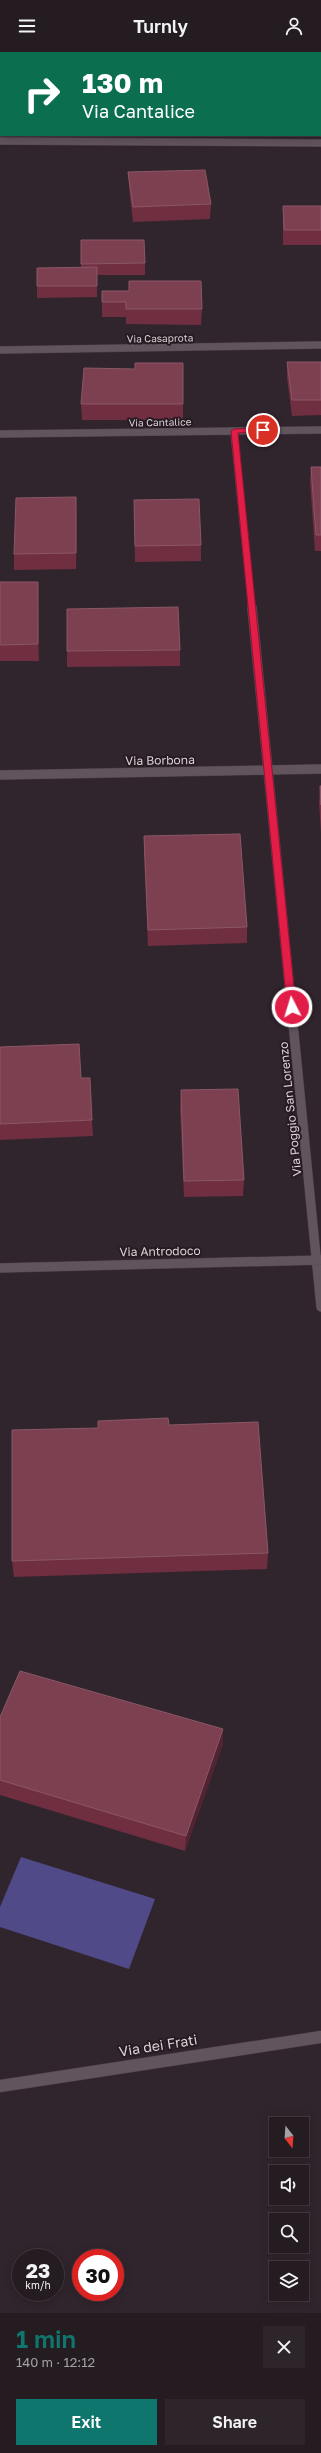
<!DOCTYPE html>
<meta charset="utf-8">
<style>
:root{--surface:#251c22;--page:#2d252a;--text:#f1f3f6;--muted:#a3a1a5;--line:#423a40;--accent:#0f766e}
body{margin:0;font-family:"Golos Text",sans-serif;background:var(--page);color:var(--text);height:100vh;display:flex;flex-direction:column;font-size:15px;white-space:nowrap}
*{box-sizing:border-box;margin:0}
p{font-size:13px;color:var(--muted)}
.icon{flex:none;width:22px;height:22px;fill:none;stroke:currentColor;stroke-width:2;stroke-linecap:round;stroke-linejoin:round}
.map{position:relative;height:2261px;overflow:hidden}
.drawer{display:flex;flex-direction:column;background:var(--surface);flex:1}
.drawer>*{flex:none}
.hud{position:absolute;left:0px;top:0px;width:321px;height:84px;box-shadow:0 2px 10px #0003,0 0 0 1px var(--line);background:#0b6e4f;color:#fff;overflow:hidden}
.needle{width:26px;rotate:163deg}
.fabs{position:absolute;left:269px;top:2065px;display:grid;gap:8px}
.fabs a{display:grid;place-items:center;width:40px;height:40px;border-radius:0px;background:var(--surface);box-shadow:0 2px 10px #0003,0 0 0 1px var(--line);font-size:20px}
.speed{position:absolute;left:12px;top:2197px;display:flex;gap:8px;font-size:20px;font-weight:700;text-align:center}
.speed>*{display:grid;place-content:center;width:52px;height:52px;border-radius:50%;background:var(--surface);box-shadow:0 2px 10px #0003,0 0 0 1px var(--line);line-height:1}
.speed small{font-size:10px;font-weight:400}
.speed .limit{border:6px solid #d22;background:#fff;color:#111}
.pin{position:absolute;display:grid;place-items:center;width:34px;height:34px;color:#fff;margin:-17px;border:2px solid #fff;border-radius:50%;box-shadow:0 1px 4px #0007}
.me{position:absolute;width:44px;margin:-22px;rotate:355deg;stroke-linejoin:round;filter:drop-shadow(0 0 3px #0008)}
.turn{display:flex;align-items:center;gap:14px;height:84px;padding:0 16px;font-size:18px}
.turn .icon{width:52px;height:52px;stroke-width:2.5}
.turn b{display:block;font-size:28px;line-height:34px}
.round{display:grid;place-items:center;flex:none;width:42px;height:42px;border-radius:0px;background:var(--page)}
.overview{display:flex;align-items:center;justify-content:space-between;height:68px;padding:0 16px}
h1{font-size:24px;font-weight:600;line-height:30px;color:var(--accent)}
.primary-button{display:flex;gap:8px;margin-top:auto;padding:8px 16px}
.primary-button a{flex:1;height:46px;border-radius:0px;background:var(--accent);color:#fff;font-size:16px;font-weight:600;line-height:46px;text-align:center}
.primary-button a+a{background:var(--page);color:var(--text)}
header{display:flex;justify-content:space-between;align-items:center;height:52px;padding:0 16px;background:var(--surface);font-size:18px;font-weight:600}
.map>svg:first-child{display:block}
</style>
<header><svg class="icon" aria-label="menu" viewBox="0 0 24 24"><path d="M4 6h16M4 12h16M4 18h16"/></svg>Turnly<svg class="icon" aria-label="person" viewBox="0 0 24 24"><circle cx="12" cy="8" r="4"/><path d="M4 21q1-7 8-7t8 7"/></svg></header>
<div class="map">
<svg width="321" height="2261" viewBox="0 0 321 2261">
<rect width="100%" height="100%" fill="#31252d"/>
<path fill="#504a89" d="M21,1805l134,42 -26,70 -129,-42v-20z"/>
<g fill="none" stroke-linecap="round" stroke-linejoin="round">
<defs>
<path id="minor-far2" d="M0,89l321,2
M0,298l321,-5
M234,379l18,178
M0,382l321,-4"/>
<path id="minor-far1" d="M252,556l69,699
M0,723l321,-6
M0,1216l321,-8"/>
<path id="minor" d="M0,2034l321,-49"/>
</defs>
<use href="#minor-far2" stroke="#4b4147" stroke-width="8"/>
<use href="#minor-far1" stroke="#4b4147" stroke-width="10"/>
<use href="#minor" stroke="#4b4147" stroke-width="13"/>
<use href="#minor-far2" stroke="#62545d" stroke-width="7"/>
<use href="#minor-far1" stroke="#62545d" stroke-width="9"/>
<use href="#minor" stroke="#62545d" stroke-width="12"/>
</g>
<path fill="#702e41" d="M0,0h39v1h-38v8h-1z
M182,0h103v1h-103z
M128,120l83,32 -1,15 -77,3 -4,-35z
M283,154h38v39h-38z
M81,188l64,23v12h-48v22l-60,1v-12l44,-19z
M129,239l73,18 -1,16 -75,-1v-7h-24v-15z
M287,310h34v53l-29,1 -5,-38z
M183,311v57h-101l-1,-16 54,-35z
M311,415h10v84h-6l-5,-69z
M134,448l67,45v16l-66,1z
M77,461l-1,56 -62,1v-16z
M0,530h38v16l1,63h-39z
M180,598v16l-113,1v-16z
M320,734h1v47l-2,-31z
M144,784l103,91v16l-99,3 -4,-94z
M0,995l81,31 11,42 1,16 -93,4z
M181,1038l63,90 -1,16 -59,1 -4,-90z
M169,1373l99,128 -1,16 -253,8 -2,-16z
M0,1665l223,12v15l-38,107 -185,-56z"/>
<path fill="#522332" d="M76,445l1,16 -1,56z
M38,530v16l1,63 -1,-17z
M223,1677v15l-38,107 1,-15z"/>
<path fill="#7c4051" stroke="#8a5766" d="M207,0h78v1z
M205,118l6,34 -78,3 -5,-35z
M283,154h38v24h-37z
M81,188h63l1,23 -64,1z
M97,215v19h-60v-18z
M129,229h72l1,28h-76v-7h-24v-11h27z
M287,310h34v38h-29z
M135,311h48v41h-102l3,-36 51,1z
M311,415h10v68h-5z
M76,445v56l-62,1 2,-56z
M199,447l2,46 -66,1 -1,-46z
M0,530h38v62l-38,1z
M178,555l2,43 -113,1v-42z
M320,734h1v19z
M240,782l7,93 -99,3 -4,-94z
M79,992l2,34h9l2,42 -92,4v-77z
M238,1037l6,91 -60,1 -3,-91z
M168,1366l1,7 89,-3 10,131 -256,8v-131l86,-2v-7z
M20,1619l203,58 -37,107 -186,-56v-63z"/>
<path fill="#e11d48" stroke="#92132f" d="M263,376l3,4 -28,1 58,574 -4,3 -5,-3 -56,-576 3,-2z"/>
<g text-anchor="middle" dominant-baseline="central" stroke-width="4" stroke-linejoin="round" paint-order="stroke">
<g font-size="10" fill="#dbd2d7" stroke="#271b23">
<text transform="translate(160 286) rotate(-1)">Via Casaprota</text>
<text transform="translate(160 370) rotate(-1)">Via Cantalice</text>
</g>
<g font-size="12" fill="#dbd2d7" stroke="#271b23">
<text transform="translate(160 708) rotate(-1)">Via Borbona</text>
<text transform="translate(290 1057) rotate(-96)">Via Poggio San Lorenzo</text>
<text transform="translate(160 1199) rotate(-1)">Via Antrodoco</text>
</g>
<g font-size="14" fill="#dbd2d7" stroke="#271b23">
<text transform="translate(158 1993) rotate(-9)">Via dei Frati</text>
</g>
</g>
</svg>
<div class="fabs">
<a><svg class="needle" viewBox="-14 -14 28 28"><path d="M0-13l5 13h-10z" fill="#e53935"/><path d="M0 13l5-13h-10z" fill="#a3a1a5"/></svg></a>
<a><svg class="icon" aria-label="sound" viewBox="0 0 24 24"><path d="M4 9h4l5-4v14l-5-4H4zM17 9q2 3 0 6"/></svg></a>
<a><svg class="icon" aria-label="search" viewBox="0 0 24 24"><circle cx="10" cy="10" r="6"/><path d="M15 15l6 6"/></svg></a>
<a><svg class="icon" aria-label="layers" viewBox="0 0 24 24"><path d="M12 4l9 5-9 5-9-5zM3 14l9 5 9-5"/></svg></a>
</div>
<div class="speed"><div>23<small>km/h</small></div><div class="limit">30</div></div>
<div class="pin" style="left:263px;top:378px;background:#d93025"><svg class="icon" aria-label="arrive" viewBox="0 0 24 24"><path d="M6 21V4h12l-3 4 3 4H6"/></svg></div>
<svg class="me" style="left:292px;top:955px" viewBox="-20 -20 40 40"><circle r="17" fill="#e11d48" stroke="#fff" stroke-width="3"/><path d="M0-11L8 9 0 5-8 9z" fill="#fff"/></svg>
<div class="hud">
<div class="turn"><svg class="icon" aria-label="right" viewBox="0 0 24 24"><path d="M7 20v-9h11M14 6l5 5-5 5"/></svg><div><b>130 m</b>Via Cantalice</div></div>
</div>
</div>
<section class="drawer">
<div class="overview"><div><h1>1 min</h1><p>140 m · 12:12</p></div><a class="round"><svg class="icon" aria-label="close" viewBox="0 0 24 24"><path d="M6 6l12 12M18 6L6 18"/></svg></a></div>
<div class="primary-button"><a>Exit</a><a>Share</a></div>
</section>
